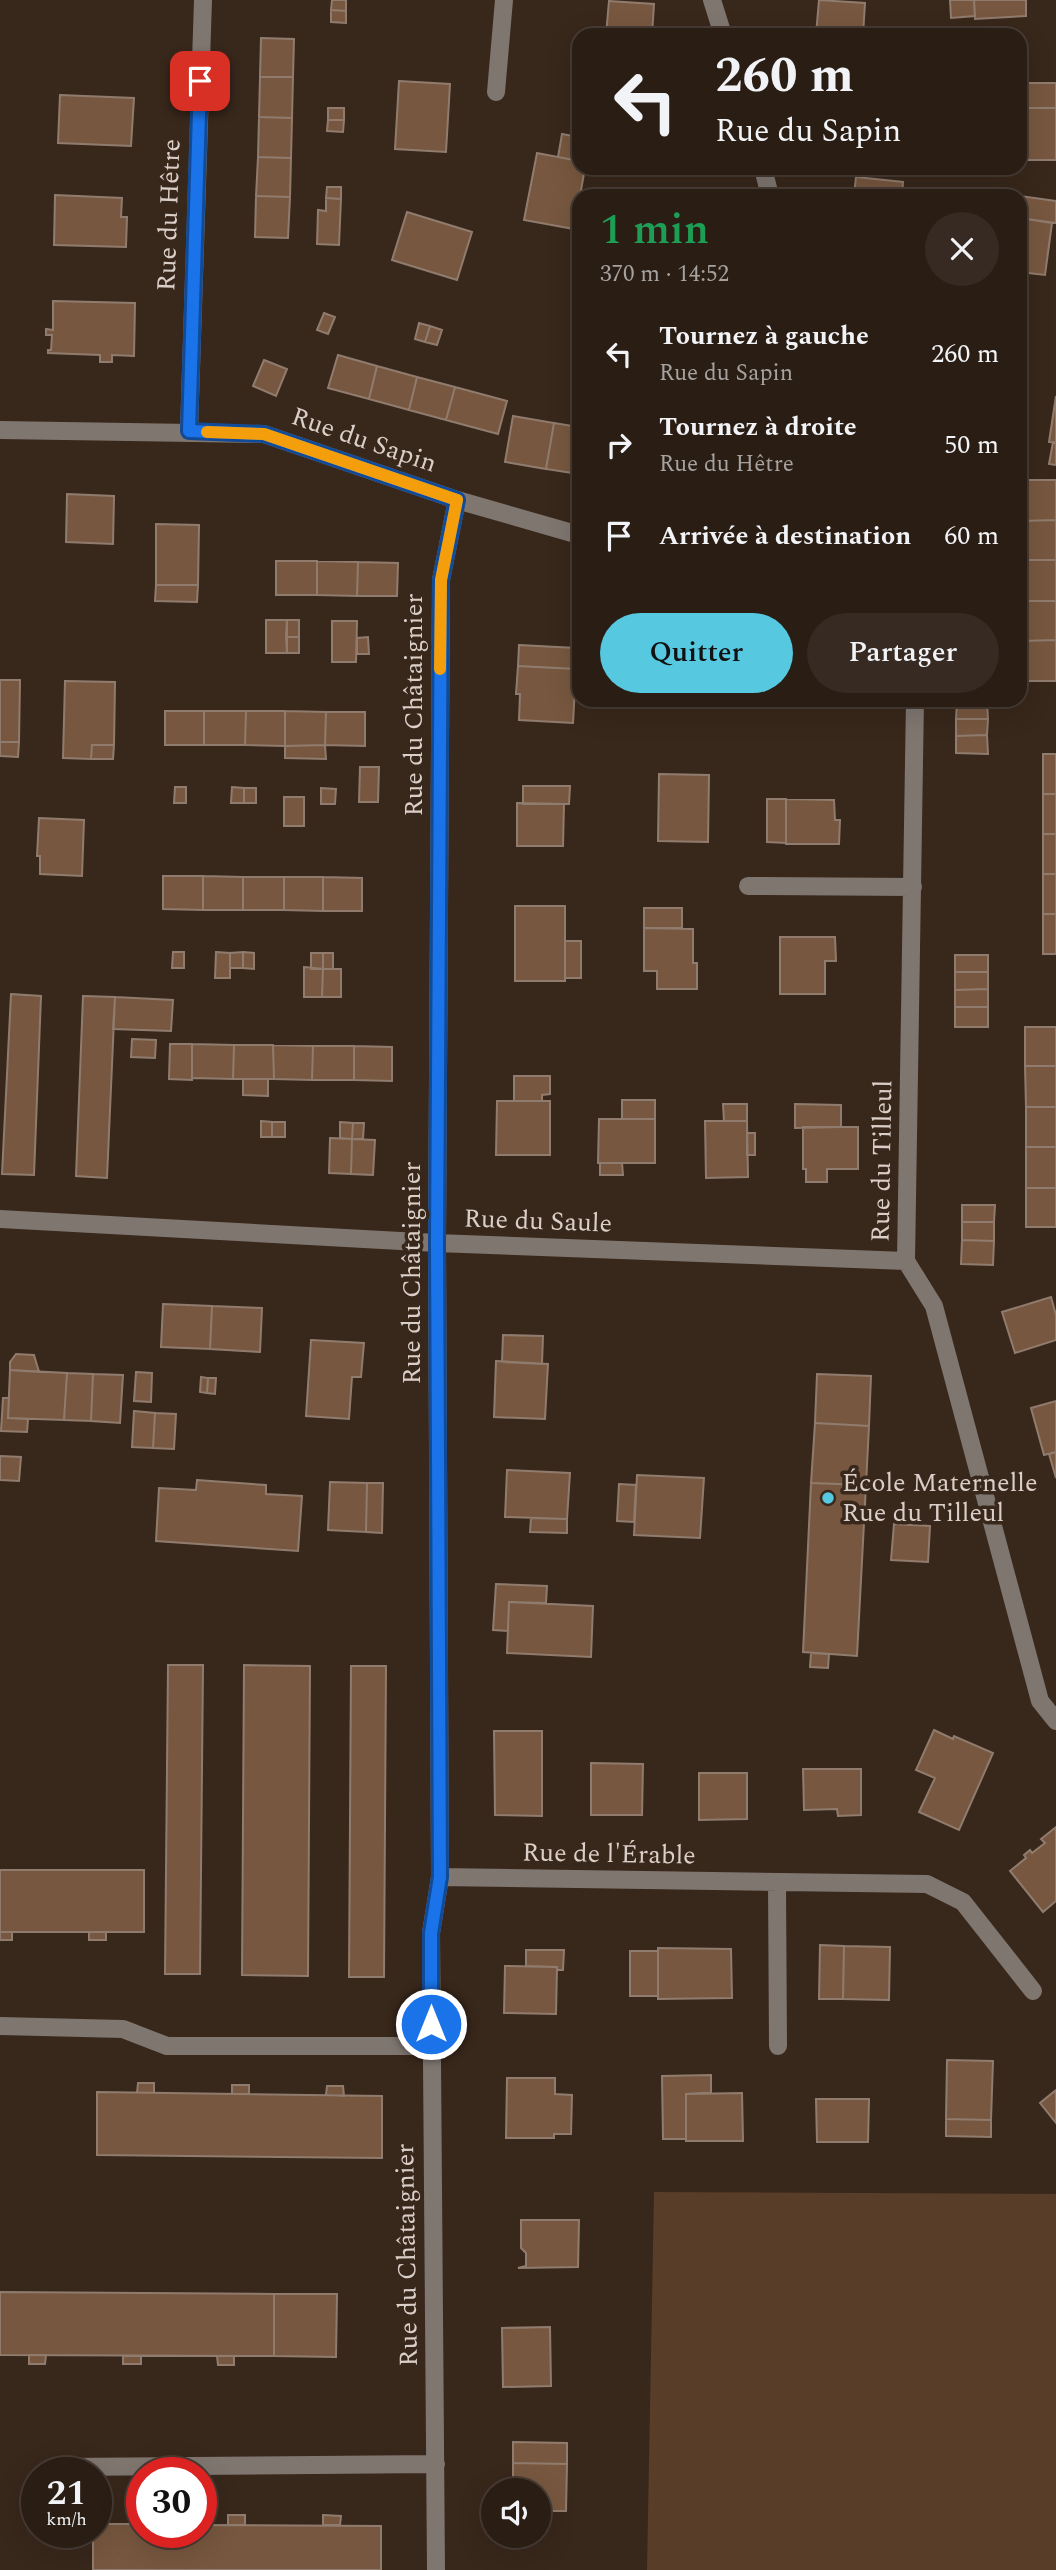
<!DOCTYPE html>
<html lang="fr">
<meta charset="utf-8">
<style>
:root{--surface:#2a1d14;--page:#362a22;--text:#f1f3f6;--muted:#a5a2a0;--line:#463b34;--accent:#56c9e1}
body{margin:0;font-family:Spectral,serif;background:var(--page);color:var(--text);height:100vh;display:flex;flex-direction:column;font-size:26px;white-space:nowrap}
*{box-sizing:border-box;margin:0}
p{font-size:23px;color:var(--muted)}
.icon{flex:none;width:38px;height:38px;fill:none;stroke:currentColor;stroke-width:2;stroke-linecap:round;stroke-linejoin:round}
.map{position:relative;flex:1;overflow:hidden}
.sheet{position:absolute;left:572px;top:189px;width:455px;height:518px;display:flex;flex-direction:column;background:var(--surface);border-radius:21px;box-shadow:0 7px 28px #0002,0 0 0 2px var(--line)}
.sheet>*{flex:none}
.guide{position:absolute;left:572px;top:28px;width:455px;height:147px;border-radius:21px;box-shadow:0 7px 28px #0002,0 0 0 2px var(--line);background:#2a1d14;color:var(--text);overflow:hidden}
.tools{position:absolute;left:481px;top:2478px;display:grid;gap:14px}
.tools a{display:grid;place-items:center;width:70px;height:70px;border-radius:50%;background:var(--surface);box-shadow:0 7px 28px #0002,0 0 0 2px var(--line);font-size:35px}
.speed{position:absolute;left:21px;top:2457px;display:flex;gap:14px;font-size:35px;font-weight:700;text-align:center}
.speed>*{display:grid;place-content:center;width:91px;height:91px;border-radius:50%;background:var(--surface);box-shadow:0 7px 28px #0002,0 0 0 2px var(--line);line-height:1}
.speed small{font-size:18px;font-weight:400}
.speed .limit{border:10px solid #d22;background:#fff;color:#111}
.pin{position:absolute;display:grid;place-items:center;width:60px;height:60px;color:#fff;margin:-30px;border-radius:14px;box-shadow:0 4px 10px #0006}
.me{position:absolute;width:77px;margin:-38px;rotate:0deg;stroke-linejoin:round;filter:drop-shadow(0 0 5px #0008)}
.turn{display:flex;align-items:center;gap:24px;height:147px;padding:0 28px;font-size:32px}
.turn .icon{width:91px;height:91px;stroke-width:2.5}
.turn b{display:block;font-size:49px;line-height:60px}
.round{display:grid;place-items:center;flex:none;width:74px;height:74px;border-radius:37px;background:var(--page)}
.head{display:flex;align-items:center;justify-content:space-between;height:119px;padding:0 28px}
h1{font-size:42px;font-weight:600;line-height:52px;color:#1e9e55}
.action{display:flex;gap:14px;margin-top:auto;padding:14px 28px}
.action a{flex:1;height:80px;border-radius:42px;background:var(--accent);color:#111;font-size:28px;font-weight:600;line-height:80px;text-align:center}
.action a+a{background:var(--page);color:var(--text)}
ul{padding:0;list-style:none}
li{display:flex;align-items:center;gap:21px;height:91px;padding:0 28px}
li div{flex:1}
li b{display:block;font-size:26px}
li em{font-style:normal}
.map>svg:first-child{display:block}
</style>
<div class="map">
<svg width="1056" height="2570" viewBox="0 0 1056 2570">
<rect width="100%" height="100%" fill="#38271b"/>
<path fill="#583d28" d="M654,2192l402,2v376h-409z"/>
<path fill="#77573f" stroke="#907c6e" stroke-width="2" d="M332,0h14v11l-15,-1z
M819,0l46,3 -2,32h-47z
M950,0h24l1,16 -24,2z
M974,0h52v16l-51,3z
M609,1l45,3 -2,31h-46z
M331,10l15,1v12l-15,-1z
M261,38l33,1 -1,38h-33z
M260,77h33l-1,41 -33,-1z
M399,81l51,3 -4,68 -51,-3z
M1020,83h36v25h-36z
M60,95l74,3 -3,48 -73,-3z
M328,108h16v12h-16z
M1020,108h36v52h-36z
M259,117l33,1 -1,40 -33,-1z
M328,120h16l-1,12 -16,-1z
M562,134l17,3v24l-21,-4z
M537,153l42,8v7h6l-11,61 -50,-9z
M258,157l33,1 -1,39 -34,-1z
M664,168h33l-1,6 -32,-3z
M856,177l47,5 -1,14h-48z
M327,187h14v12l-15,-1z
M668,188l46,3 -1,5h-46z
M55,195l67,3 -1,19h6l-1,30 -72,-2z
M256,196l34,1 -2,41 -33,-1z
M1020,196l36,5v22l-36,-5z
M326,198l15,1 -2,46 -22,-1 1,-34 8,1z
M407,212l65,20 -15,48 -65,-20z
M1020,218l32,5 -7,52 -25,-3z
M53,301l82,2 -1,53 -22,-1v7h-12v-7l-52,-2v-3h3l1,-15h-6v-6l7,1z
M324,313l11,4 -7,17 -11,-4z
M419,323l11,3 -5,16 -10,-3z
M430,326l12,4 -5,15 -12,-3z
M338,355l39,11 -8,33 -41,-11z
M264,360l23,9 -11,27 -23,-10z
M377,366l40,11 -8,33 -40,-11z
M417,377l38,10 -9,33 -37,-10z
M455,387l52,14 -9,33 -52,-14z
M1056,396v47l-7,-1z
M513,416l41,7 -8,46 -41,-7z
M554,423l25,4v47l-33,-5z
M1053,442l3,1v22l-7,-1z
M1024,480h32v40l-33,1z
M67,494l47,2 -1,48 -47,-2z
M1056,520v40h-32l-1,-39z
M156,524l43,1 -1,60h-42z
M1024,560h32v41h-33z
M276,561h41v34h-41z
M317,561l41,1 -1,34 -40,-1z
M358,562l40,1 -1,33h-40z
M156,585h42l-1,17 -42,-1z
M1023,601h33v39l-32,1z
M266,620h21v33h-21z
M287,620h12v17h-13z
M332,621h25l-1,41h-24z
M286,637h13v16h-12z
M368,637l1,17h-12v-16z
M1056,640v41h-32v-40z
M519,645l57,3v21l-58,-3z
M518,666l58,3 -3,54 -54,-3 1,-26h-4z
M0,680h20l-1,62h-19z
M65,681l50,1 -1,63h-22l-1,14 -28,-1z
M776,700h58v5h-58z
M957,700h30l1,19h-32z
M165,711h39v34h-39z
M204,711h42l-1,34h-41z
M246,711h39v35l-40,-1z
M285,711l41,1 -1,33 -40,1z
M326,712h39v34l-40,-1z
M956,719h32l-1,16 -31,1z
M987,735l1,19 -32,-1v-17z
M0,742h19l-1,15 -18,-1z
M92,745h22l-1,14h-22z
M325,745l1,14 -41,-1v-12z
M1043,754h13v40h-13z
M360,767h19l-1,35h-19z
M659,774l50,1 -1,67 -50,-1z
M523,786h47l-1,18h-46z
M175,787h11v16h-12z
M232,787l12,1v15h-13z
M244,788h12v15h-12z
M321,788l15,1 -1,15h-14z
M1043,794h13v40h-13z
M284,797h20v29h-20z
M767,799h19v44l-19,-1z
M786,799l48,1 1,20h5l-1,24h-53z
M517,803l47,1 -1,42h-46z
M39,818l45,2 -2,56 -42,-2v-18h-3z
M1043,834h13v40h-13z
M1043,874h13v40h-13z
M163,876h40v34l-40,-1z
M203,876l40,1v33h-40z
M243,877h41v33h-41z
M284,877h39v34l-39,-1z
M323,877l39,1v33h-39z
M515,906h50v75h-50z
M644,908h38v20h-38z
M1043,914h13v40h-13z
M644,928l49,1v34h4v26h-40v-18h-13z
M780,937h55l1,24h-11v33h-45z
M565,941h16v37h-16z
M173,952h11v16h-12z
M216,952l14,1v25h-15z
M243,952l11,1v16l-11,-1z
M243,952v16h-13v-15z
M311,953h12v16h-12z
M323,953h10v16h-10z
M955,955h33v17h-33z
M304,967l19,2 -1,28h-18z
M323,969h18v28h-19z
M955,972h33v17l-33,1z
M988,989v18h-33v-17z
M11,994l30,2 -7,179 -32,-1z
M83,996l32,1 -8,181 -31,-2z
M115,997l58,3 -2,31 -58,-2z
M955,1007h33v20h-33z
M1025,1027h31v39h-31z
M132,1039l24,1 -1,18 -24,-1z
M170,1044h22v36l-23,-1z
M192,1044l42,1 -1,34 -41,-1z
M234,1045h39l1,34h-41z
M273,1045l40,1 -1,34 -38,-1z
M313,1046h41v34h-42z
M354,1046l38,1v34l-38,-1z
M1025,1066h31v41h-30z
M514,1076h36v18l-8,1v6h-28z
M243,1079h25v17l-25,-1z
M622,1100h33v19h-33z
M497,1101h53v54h-54z
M723,1104h24v17h-23z
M795,1104l46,1v22l-46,1z
M1026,1107h30v40h-30z
M599,1119h56v44h-57z
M261,1121l11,1v15h-11z
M705,1121h42l1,56 -42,1z
M272,1122h13v15h-13z
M340,1122l13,1 -1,16 -12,-1z
M353,1123h11l-1,16h-11z
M803,1127h55v42h-31v13h-21v-13h-3z
M747,1133h8v22h-8z
M330,1138l22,1 -1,35 -22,-1z
M352,1139l23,1 -2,35 -22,-1z
M1026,1147h30v41h-30z
M600,1163h22l1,12h-23z
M1026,1188h30v39h-30z
M962,1205h33l-1,17h-32z
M962,1222h32v19l-32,-1z
M962,1240l32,1 -1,24 -32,-1z
M1051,1297l5,18v25l-41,13 -13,-41z
M163,1304l49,2 -2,43 -49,-2z
M212,1306l50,2 -2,44 -50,-3z
M503,1335l40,1 -1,28 -40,-2z
M311,1340l53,3 -3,34h-9l-3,42 -43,-3z
M16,1354l18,1 5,17 -29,-2v-8z
M496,1361l52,3 -3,55 -51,-2z
M10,1370l57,3 -3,47 -56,-2z
M136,1372l16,1 -1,29 -17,-1z
M67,1373l26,1 -2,47 -27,-1z
M93,1374l30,1 -3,48 -29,-2z
M817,1374l54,2 -2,50 -54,-3z
M201,1377l7,1 -1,15 -7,-1z
M208,1378h8l-1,16 -8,-1z
M3,1398h6l-1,20 20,1 -1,13 -26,-1z
M1056,1401v51l-12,3 -13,-47z
M134,1411l21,2 -2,35 -21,-1z
M155,1413l21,1 -2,35 -21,-1z
M815,1423l54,3 -3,59 -55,-2z
M1056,1452v26l-7,-24z
M0,1456l21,1 -2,24 -19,-1z
M507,1470l63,3 -3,46 -62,-2z
M637,1475l67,3 -4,60 -66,-3z
M197,1480l69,5v9l36,2 -4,55 -142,-10 3,-53 37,2z
M330,1482l37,1 -1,49 -38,-2z
M367,1483h16l-1,50 -16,-1z
M811,1483l55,2 -9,171 -54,-4z
M619,1484l17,1 -2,37 -17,-1z
M531,1518l36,1v14l-37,-1z
M894,1524l36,2 -2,36 -37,-2z
M496,1584l51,2 -1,17 -37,-1 -1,29 -15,-1z
M509,1602l84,4 -2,51 -84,-4z
M811,1653l18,1 -1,14 -18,-1z
M168,1665h35l-3,309h-35z
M244,1665l66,1 -2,310 -66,-1z
M351,1666h35l-2,311h-35z
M934,1730l19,9 1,-3 39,17 -34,77 -40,-18 16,-34 -19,-8z
M494,1731h48v85l-47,-1z
M591,1763l52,1 -1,51h-51z
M803,1769h58v46l-23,1 -1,-7 -33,1z
M699,1773h48v46l-48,1z
M1056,1827v74l-13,11 -33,-41 16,-13 -2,-3 6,-5 2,3 13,-10 -4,-4z
M0,1870h144v62h-144z
M0,1932h12v8h-12z
M89,1932h17v8h-17z
M820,1945l24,1 -1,53h-24z
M844,1946l46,1 -1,53 -46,-1z
M658,1948l73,1 1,49 -74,1z
M526,1950h38l-1,20h-6v-3l-31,-1z
M630,1951h28v45h-28z
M505,1966l52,1 -1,47 -52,-1z
M947,2060l46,1 -2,59 -45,-1z
M711,2075v18l-25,1v45h-23l-1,-63z
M507,2078h48v16l17,1 -1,39h-17v4h-48z
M138,2083h16v10h-17z
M232,2085h17v9h-17z
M327,2086h16l1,10 -18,-1z
M1056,2090v33l-16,-20z
M97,2092l285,4v62l-285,-3z
M742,2093l1,48h-57v-47z
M816,2099h53l-1,43h-51z
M946,2119l45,1v17l-45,-1z
M521,2220h58l-1,47 -60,1 8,-2v-13l-5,-5z
M0,2292l274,2v62l-274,-1z
M274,2294h63l-1,63 -62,-1z
M550,2327l1,59 -48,1 -1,-59z
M29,2355h17l-1,9h-16z
M123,2356h18v8h-18z
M217,2356h17v9h-16z
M513,2442l54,1v21l-54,-1z
M513,2463l54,1 -1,47h-27v-21h-26z
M133,2515h9v9h-9z
M228,2515h17v10h-17z
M323,2515l18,1 -1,9h-17z
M96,2524h46v8h59v-7l180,1v44h-288v-38h3z"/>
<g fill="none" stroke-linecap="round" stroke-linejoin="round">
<path stroke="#7f7670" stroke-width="18" d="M712,0l11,35
M496,92l8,-92
M763,168l7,28
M0,430l264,4 193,66 122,35
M189,431l14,-431
M915,700l-9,561 28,45 106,395 16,20
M748,886l165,1
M0,1219l437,24 469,18
M440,1877l487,7 36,18 70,89
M777,1883l1,163
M0,2026l123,3 44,17h264
M64,2467l372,-3
M436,2570l-5,-637 9,-56 -3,-634 4,-663 16,-80"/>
</g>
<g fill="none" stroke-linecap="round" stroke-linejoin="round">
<defs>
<path id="route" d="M200,81l-11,350 75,3 193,66 -16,80 -4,663 3,634 -9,56v91"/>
</defs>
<use href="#route" stroke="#114b97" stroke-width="18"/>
<use href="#route" stroke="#1a73e8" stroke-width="12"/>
<path stroke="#f59e0b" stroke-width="12" d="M207,432l57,2 193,66 -16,80 -1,89"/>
</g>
<circle fill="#56c9e1" stroke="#38271b" stroke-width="2.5" cx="828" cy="1498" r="7"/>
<g text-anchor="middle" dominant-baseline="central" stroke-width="7" stroke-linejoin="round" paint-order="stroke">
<g font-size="26" fill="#dacfc8" stroke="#38271b">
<text transform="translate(169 215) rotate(-88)">Rue du Hêtre</text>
<text transform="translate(364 440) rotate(19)">Rue du Sapin</text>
<text transform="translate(414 705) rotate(-90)">Rue du Châtaignier</text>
<text transform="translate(882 1161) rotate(-89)">Rue du Tilleul</text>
<text transform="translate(538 1221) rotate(2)">Rue du Saule</text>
<text transform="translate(412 1273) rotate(-90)">Rue du Châtaignier</text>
<text transform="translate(609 1854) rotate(1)">Rue de l'Érable</text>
<text transform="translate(407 2255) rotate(-91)">Rue du Châtaignier</text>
</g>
<g font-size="26" fill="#dacfc8" stroke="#38271b" text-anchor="start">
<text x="842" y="1483">École Maternelle<tspan x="842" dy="30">Rue du Tilleul</tspan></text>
</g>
</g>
</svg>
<div class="tools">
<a><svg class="icon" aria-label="sound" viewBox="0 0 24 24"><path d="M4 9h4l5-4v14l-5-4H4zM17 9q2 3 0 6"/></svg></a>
</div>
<div class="speed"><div>21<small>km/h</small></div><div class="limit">30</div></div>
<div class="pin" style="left:200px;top:81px;background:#d93025"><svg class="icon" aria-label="arrive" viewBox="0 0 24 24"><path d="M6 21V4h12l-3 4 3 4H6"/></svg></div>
<svg class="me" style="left:431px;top:2024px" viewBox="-20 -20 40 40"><circle r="17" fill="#1a73e8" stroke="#fff" stroke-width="3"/><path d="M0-11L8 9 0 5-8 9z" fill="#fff"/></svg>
<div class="guide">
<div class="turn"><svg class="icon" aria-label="left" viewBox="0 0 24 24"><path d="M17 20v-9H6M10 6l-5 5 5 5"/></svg><div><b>260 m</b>Rue du Sapin</div></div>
</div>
<section class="sheet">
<div class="head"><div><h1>1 min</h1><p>370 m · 14:52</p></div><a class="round"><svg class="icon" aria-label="close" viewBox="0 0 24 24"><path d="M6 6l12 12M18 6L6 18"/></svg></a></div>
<ul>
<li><svg class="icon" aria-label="left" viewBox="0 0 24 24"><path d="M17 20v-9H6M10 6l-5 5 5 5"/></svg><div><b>Tournez à gauche</b><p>Rue du Sapin</p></div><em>260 m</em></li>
<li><svg class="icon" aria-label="right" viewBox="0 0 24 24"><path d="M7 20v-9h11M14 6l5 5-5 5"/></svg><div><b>Tournez à droite</b><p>Rue du Hêtre</p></div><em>50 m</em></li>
<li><svg class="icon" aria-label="arrive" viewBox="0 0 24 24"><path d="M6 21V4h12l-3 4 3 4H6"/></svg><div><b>Arrivée à destination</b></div><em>60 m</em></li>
</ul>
<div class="action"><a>Quitter</a><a>Partager</a></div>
</section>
</div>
